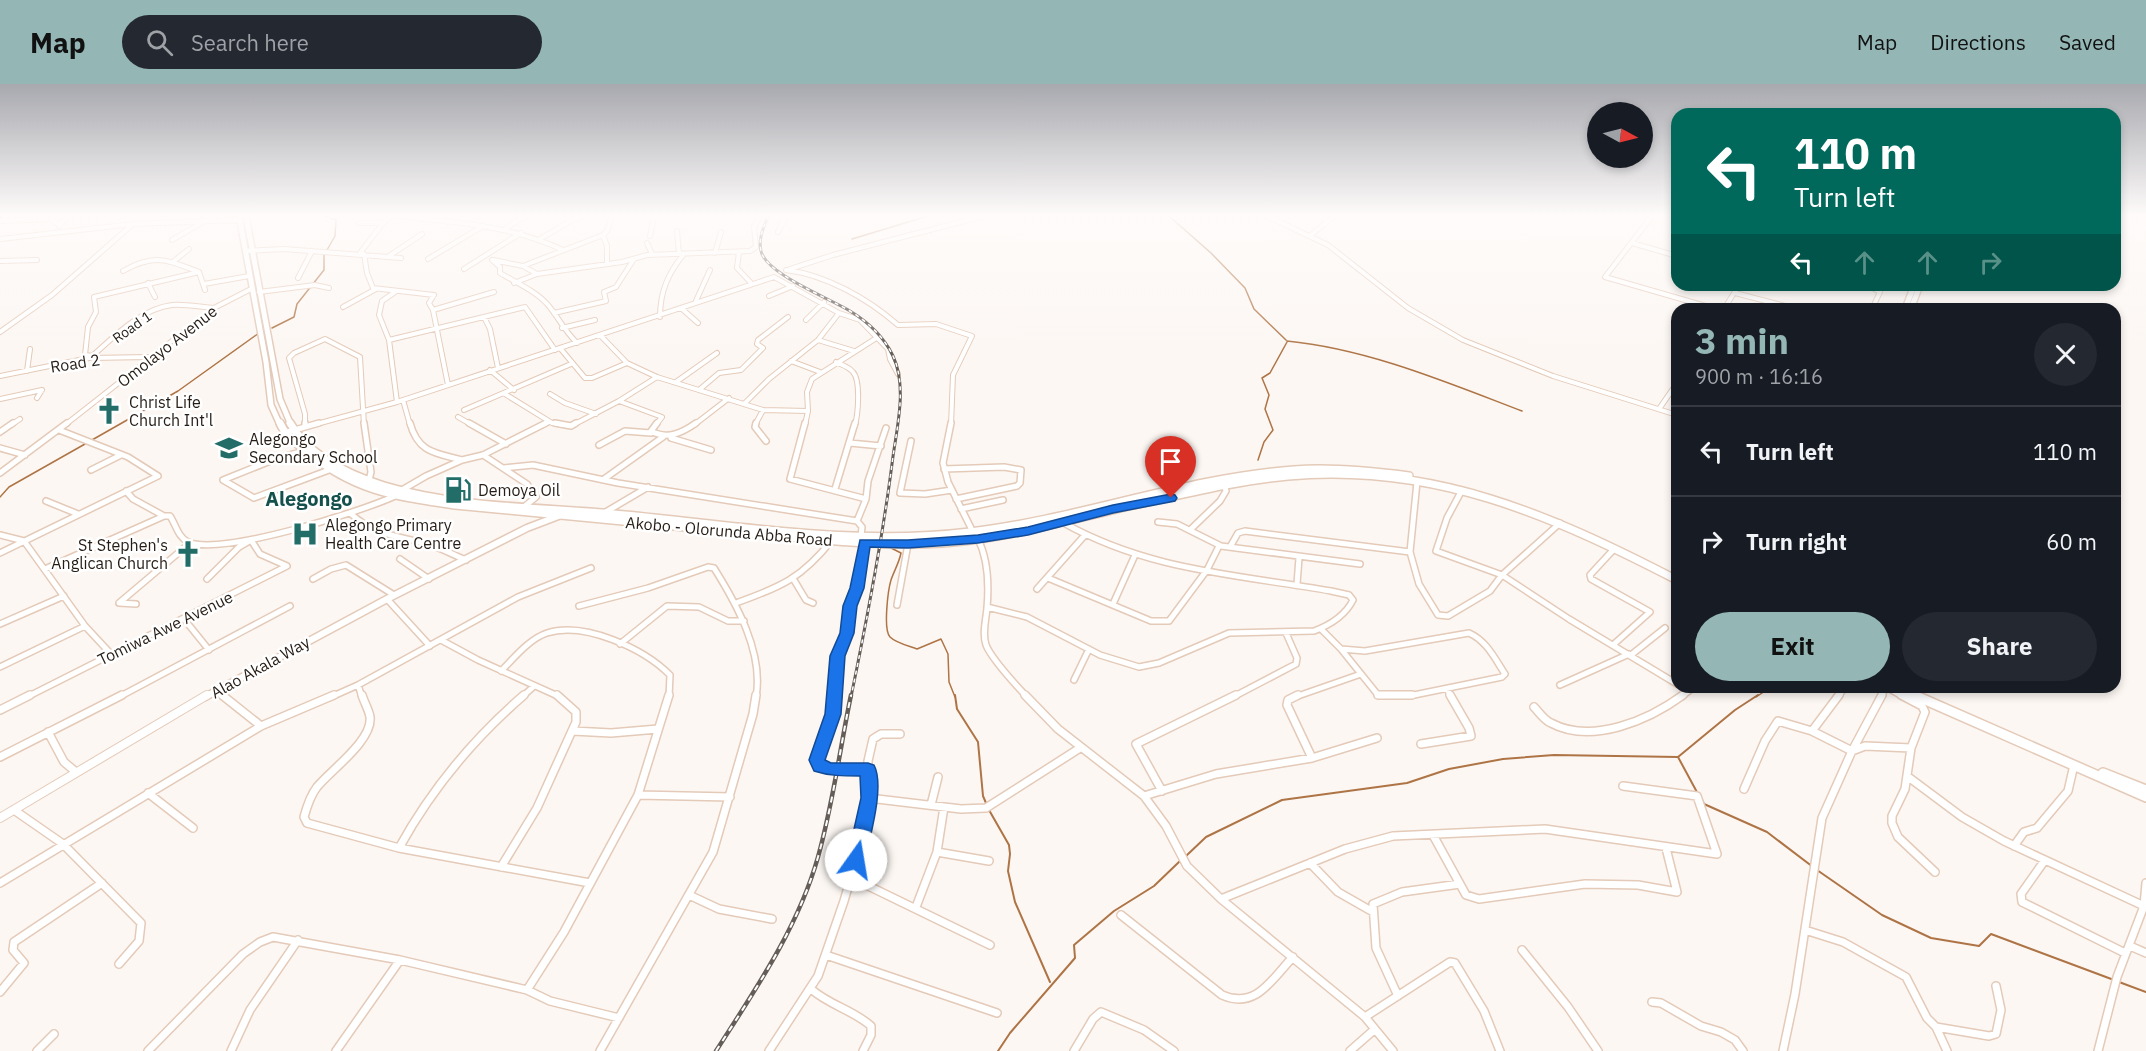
<!DOCTYPE html>
<meta charset="utf-8">
<style>
:root{--surface:#171b24;--page:#242831;--text:#f1f3f6;--muted:#9ea1a6;--line:#363941;--accent:#94b7b6}
body{margin:0;font-family:"IBM Plex Sans",sans-serif;background:var(--page);color:var(--text);height:100vh;display:flex;flex-direction:column;font-size:22px;white-space:nowrap}
*{box-sizing:border-box;margin:0}
p{font-size:20px;color:var(--muted)}
.icon{flex:none;width:33px;height:33px;fill:none;stroke:currentColor;stroke-width:2;stroke-linecap:round;stroke-linejoin:round}
.map{position:relative;flex:1;overflow:hidden}
.sheet{position:absolute;left:1671px;top:219px;width:450px;height:390px;display:flex;flex-direction:column;background:var(--surface);border-radius:18px;box-shadow:0 3px 9px #0003}
.sheet>*{flex:none}
.guide{position:absolute;left:1671px;top:24px;width:450px;height:183px;border-radius:18px;box-shadow:0 3px 9px #0003;background:#00695c;color:#fff;overflow:hidden}
.needle{width:39px;rotate:97deg}
.controls{position:absolute;left:1587px;top:18px;display:grid;gap:12px}
.controls a{display:grid;place-items:center;width:66px;height:66px;border-radius:50%;background:var(--surface);box-shadow:0 3px 9px #0003;font-size:30px}
.pin{position:absolute;display:grid;place-items:center;width:51px;height:51px;color:#fff;margin:-62px -26px;border-radius:50% 50% 50% 0;rotate:-45deg;box-shadow:0 0 6px #0007}
.pin .icon{rotate:45deg}
.me{position:absolute;width:66px;margin:-33px;rotate:13deg;stroke-linejoin:round;filter:drop-shadow(0 0 4px #0008)}
.turn{display:flex;align-items:center;gap:21px;height:126px;padding:0 24px;font-size:27px}
.turn .icon{width:78px;height:78px;stroke-width:2.5}
.turn b{display:block;font-size:42px;line-height:51px}
.lanes{display:flex;align-items:center;height:57px;padding:0 24px;background:#0003;justify-content:center;gap:30px;direction:ltr}
.lanes .off{opacity:.35}
.round{display:grid;place-items:center;flex:none;width:63px;height:63px;border-radius:32px;background:var(--page)}
.summary{display:flex;align-items:center;justify-content:space-between;height:102px;padding:0 24px}
h1{font-size:36px;font-weight:800;line-height:45px;color:var(--accent)}
.primary-button{display:flex;gap:12px;margin-top:auto;padding:12px 24px}
.primary-button a{flex:1;height:69px;border-radius:36px;background:var(--accent);color:#111;font-size:24px;font-weight:800;line-height:69px;text-align:center}
.primary-button a+a{background:var(--page);color:var(--text)}
ul{padding:0;list-style:none}
li{display:flex;align-items:center;gap:18px;height:90px;padding:0 24px;border-top:2px solid var(--line)}
li div{flex:1}
li b{display:block;font-size:22px}
li em{font-style:normal}
header{display:flex;align-items:center;gap:36px;box-sizing:border-box;height:84px;padding:0 30px;background:var(--accent);color:#111}
header strong{font-size:28px}
nav{display:flex;gap:33px;margin-inline-start:auto;font-size:21px}
.search{width:420px;height:54px;background:var(--page);display:flex;align-items:center;gap:15px;box-sizing:border-box;padding:0 21px;border-radius:33px;color:var(--muted);font-size:22px}
.map>svg:first-child{display:block}
</style>
<header>
<strong>Map</strong>
<div class="search"><svg class="icon" aria-label="search" viewBox="0 0 24 24"><circle cx="10" cy="10" r="6"/><path d="M15 15l6 6"/></svg>Search here</div>
<nav><a>Map</a><a>Directions</a><a>Saved</a></nav>
</header>
<div class="map">
<svg width="2146" height="967" viewBox="0 0 2146 967">
<rect width="100%" height="100%" fill="#fcf7f3"/>
<g fill="none" stroke-linecap="round" stroke-linejoin="round">
<path stroke="#ae7445" stroke-width="1.5" d="M325,132l11,4 -1,16 -8,14
M1169,132l42,37 34,35 9,21 32,31
M0,134l3,-2
M852,155l76,-23
M272,244l22,-11 3,-13 27,-34v-16
M1287,257c81,8 159,41 235,70
M92,356l86,-49 81,-58
M1258,376l6,-18 9,-12 -8,-21 4,-14 -7,-17 8,-5 17,-31
M0,413l9,-10 76,-43
M891,464l10,5c-2,10 -7,18 -10,27 -3,10 -8,50 -1,57 6,6 19,9 27,12l24,-10 7,15 1,28 6,15
M1756,613l15,-10"/>
<path stroke="#ae7445" stroke-width="2" d="M955,611l2,14 21,33 5,54 3,7
M1678,673l20,37
M1702,716l2,4 63,28 46,35
M989,726l20,35 1,9 -2,17 7,31 35,80
M1186,772l20,-19 76,-37 125,-17 42,-14 54,-10 51,-4 124,2 57,-47 23,-15
M1817,786l65,45 49,23 48,8 12,-12 123,46
M2119,898l27,10
M998,967l12,-18 65,-75 -1,-13 40,-34 40,-25 26,-25"/>
<defs>
<path id="minor-far2" d="M396,132c58,6 114,9 167,34
M1267,132l61,29 80,63 55,32 90,36 124,39
M1652,132l-47,61 111,32
M1669,132l8,2
M0,137l50,-2 10,6
M359,139h24
M59,142l10,-10
M505,145l19,-13
M677,147l2,23
M778,148l8,-16
M603,151l4,11v17
M650,152l4,-20
M1310,152l24,-20
M0,155l133,-15 106,-4
M540,155l34,-20 10,-3
M172,156l29,-17
M647,159l5,11
M1632,159l45,13
M245,167l39,-2 117,9
M739,168l-2,16 15,16
M360,169l23,-30 9,-7
M715,169l6,-21
M364,170l3,19 6,15 61,7
M389,172l33,-22
M428,175l55,-33
M492,176l8,7v6c15,9 36,18 48,32 11,13 15,24 29,38
M493,176l30,6 14,8
M0,177l37,-1
M174,177l15,-12
M523,182l80,-31 4,-4 5,-15
M464,185l57,-36
M790,185l43,-14 151,-39
M786,186c40,5 81,28 112,55l38,-1 36,12 -19,39 -2,50
M123,187c32,-18 44,-11 76,1l6,18
M298,194l14,-27
M148,199l7,14
M514,199l23,-9 85,-12 25,-7 103,-4 6,-4 -2,-20 6,-11
M204,200l45,-8
M1867,201l13,7 -8,17
M259,208l56,-7 14,3
M395,208l-13,9 -3,14 10,25 8,62
M1735,209l62,16
M434,211l-5,8 4,7 15,75
M769,212l24,-10
M695,219l15,-33
M343,223l33,-18
M681,224l17,15
M1724,225l15,-24
M433,226l61,-18
M554,229l52,-12 -2,-9 12,-5 18,-28
M484,233l6,12 8,39
M660,233c0,-25 8,-44 24,-63
M806,236l18,-18
M562,244l33,-8
M0,248l52,-37 81,-71
M600,251l27,28 30,14 106,33 45,1
M389,256l136,-33 30,43
M818,256l36,11
M560,264l25,30h7l35,-15
M93,272l-8,-1 3,-28 8,-15 -2,-15 105,-25
M91,273c23,-20 49,-48 81,-52 14,-1 28,2 42,3
M791,277l29,11
M836,278c6,3 13,5 17,10 8,9 5,42 2,53
M490,286l24,20
M27,287l3,-22
M0,292l89,-18 61,-1
M676,298l41,-29
M699,306l20,-17 22,-3 22,-22 -6,-4 1,-4 30,-23
M505,310l47,29 12,2
M550,310l15,9 31,11
M37,314l5,-8
M0,315l42,-9
M403,316l7,25
M619,317l43,16 -6,8
M744,320l25,-25 49,-39 21,-27
M1659,325l18,-26
M464,326l107,-46
M458,333l14,8
M11,341l9,-6
M65,341l149,-117 37,-19
M305,341v-11l-16,-56 5,-5 31,-14 35,18 4,68
M313,341l84,-23 377,-125 65,36 21,7 28,29 2,10 8,15
M543,341l6,-3
M573,341l46,-24 38,-24
M694,341l35,-27
M755,341l8,-15
M805,341l3,-14 -1,-19 5,-13 66,-42"/>
<path id="minor-far1" d="M305,339v3
M364,339l7,49 -2,8
M410,339c8,30 26,30 52,37
M469,339l37,21
M555,339l16,3 5,-3
M657,339l-6,8c16,9 31,2 45,-8
M756,339l-1,4 11,14
M805,339l-15,56 76,20
M951,339l-8,40 5,19 25,50
M0,348l13,-9
M284,349l35,-10
M671,354l40,12
M911,357l-11,52 25,1 27,-4
M850,359l31,3
M599,361l26,-14 26,2
M0,364l25,7
M304,367l-26,7 -55,22 31,18 75,-28
M483,371l44,29 9,13 -11,9
M504,384l29,-3 85,18 239,38
M944,385l60,-2 17,3 -1,13 -3,3 -61,13
M91,386l30,-15
M0,389l67,-50
M604,395l59,-42
M1417,398l-7,70 9,32 19,31 10,1 42,-25 12,-16 58,-52
M835,405l20,-66
M402,406l24,-14 36,-16 21,-5 63,-32
M1462,406l-15,28 -11,33 66,24 67,44 108,65
M126,407l7,8 31,17
M46,417l32,13
M961,425l42,-9
M350,429c25,23 46,22 77,31 13,3 26,11 39,16
M604,429l44,-26
M1158,438l19,2 44,22 139,18
M1191,445l29,-28 6,-10 -2,-9
M0,451l24,6 61,85 26,28
M861,452l1,-9 -5,-6 9,-22 2,-18 18,-53
M978,455c10,20 11,46 9,69 -1,12 -5,25 -1,37 6,15 30,40 41,52
M1230,463l8,-14 7,-2 165,21
M1614,465l-24,26 1,4 59,33 -36,32
M0,469l158,-77 -30,-19 -69,-27
M400,475l29,20
M45,485l119,-53h6c6,9 8,21 18,26 34,14 172,-30 207,-46
M1048,494l103,43h18l38,-51 12,-24
M313,495l18,-10 15,-4 48,30
M794,496l12,20 7,3
M1297,500l2,-26
M1037,505l48,-54
M387,515l43,47
M736,519c45,-16 66,-25 96,-63
M136,520l-17,-1 71,-60
M1113,520l22,-49
M897,521l11,-61
M579,522l69,-18 60,-21 6,1c22,35 50,85 42,129
M987,523l40,10 73,38 39,12 20,-4 70,-30 85,-2c16,-6 31,-15 39,-31l-4,-5 -18,-4c-96,-17 -182,-20 -269,-69
M184,535l25,31
M0,540l64,-28
M1322,546l19,19
M1469,549c18,8 26,26 36,41l-3,3 -88,18h-36l-37,-46 24,2z
M441,556l37,20 82,37
M620,560l47,-38 32,1 29,14h16
M1631,571l34,-27
M0,583l85,-41
M501,587c13,-13 28,-32 46,-38 38,-12 97,16 123,42l-1,22
M1074,596l15,-31
M358,601l4,12
M1560,601l69,-31
M1886,603l18,10
M1447,605l4,8
M216,606l8,7
M27,613l260,-131 -27,-12 -9,-14 -12,7 -32,32
M119,613l171,-91
M331,613l27,-12 160,-88 73,-29
M522,613l11,-10
M835,613l3,-41 9,-23 3,-27 7,-18 7,-45
M1233,613l63,-33 1,-6 -11,-25
M1295,613l66,-23
M1681,613l13,-10
M1838,613l7,-10
M1881,613l5,-10"/>
<path id="minor" d="M222,611l39,31
M362,611c2,7 7,15 8,22 3,23 -39,53 -53,70 -7,9 -10,19 -13,30l3,6 92,25 191,35
M835,611l-2,19 -16,46 2,7 49,2
M1025,611l33,34 86,67 22,30 21,40 34,33 144,118 28,34
M1298,611l-10,5 -1,5 25,53
M1378,611h34
M1901,611l21,11 3,6 -14,36 -6,41 -13,27v7l6,14 37,35
M1534,623c5,5 10,13 17,16 41,22 98,-3 132,-28
M0,626l30,-15
M573,647l38,2 47,-4
M1812,647l27,-36
M48,648l16,30 12,10
M1421,660l50,-8 -2,-8 -19,-33
M0,673l122,-62
M1907,692l55,41 42,24 140,65
M1744,705l21,-48 13,-20 34,10 40,20 13,-5 46,2
M1162,707l-26,-47 100,-49
M148,709l45,35
M638,711l92,2
M1144,712l72,-22 96,-16 65,-20
M869,714l92,11 25,-1 94,-60
M931,721l7,-28
M14,726l49,34 78,79 -2,18 -20,23
M1433,751l33,60 13,4 106,-15 53,1 39,7 -11,-44
M2014,762l10,-14 13,-4 31,-37 6,-26
M399,764c32,-58 74,-109 125,-153
M937,768l52,9
M2045,776l-24,34 1,8 103,51
M1310,779l28,29 35,20
M501,783l36,-59 39,-86v-10l-19,-17
M852,794l138,67
M0,799l261,-157 73,-31
M689,811l30,14 53,10
M1221,815l124,-50 48,-13 152,-7 172,25 -20,-58 -74,-10
M916,823l21,-55 7,-45
M1121,831l101,80c34,15 50,-16 71,-38
M1805,846l38,12 63,35 21,41 9,9 11,24
M2130,862l16,7
M1522,866l46,57 30,44
M826,871l171,58
M811,905c18,16 42,21 60,37v9l-8,16
M527,906l37,-58 74,-137 31,-100
M0,908l24,-29 -11,-13 1,-8 88,-59
M1398,912l-22,-48 -3,-44 29,-12 58,-8
M1652,918l9,1 40,23 20,6 14,8 8,11
M1365,933l85,-55 5,1 29,48 16,40
M1936,943l53,9 7,-2 5,-24 -5,-24
M37,967l17,-17
M148,967l95,-97 17,-12 13,-5 127,23 127,30 23,11 69,17
M231,967l19,-41 48,-70
M336,967l64,-91
M600,967l113,-199 40,-138 3,-19
M769,967l49,-75 26,-75 17,-59 8,-44 -1,-37 5,-22 8,-5h19
M1074,967l19,-32 8,-7 43,18 30,21
M1350,967l25,-22
M1783,967l12,-57 27,-176 30,-67 30,-56
M2098,967l19,-74 27,-71 2,-23"/>
<path id="tertiary-far1" d="M205,613l182,-98 140,-71 34,-13"/>
<path id="tertiary" d="M0,734l207,-123"/>
<path id="secondary-far2" d="M239,132l27,146 5,43 9,20
M246,132l34,183 11,26
M1905,225l9,-24
M1911,225l9,-24"/>
<path id="secondary-far1" d="M280,339c5,12 15,19 25,27 49,41 89,46 150,55 94,9 188,18 282,27 68,6 137,15 206,11 72,-5 140,-28 209,-42 45,-10 91,-21 136,-25 146,-13 263,39 389,104
M290,339c19,34 59,52 94,63 78,23 161,21 241,29 114,11 230,31 345,17 110,-13 214,-54 324,-62 38,-3 77,1 115,6
M1896,603l22,10"/>
<path id="secondary" d="M1914,611l232,102
M2103,689l43,17"/>
</defs>
<use href="#minor-far2" stroke="#e4cab8" stroke-width="6"/>
<use href="#minor-far1" stroke="#e4cab8" stroke-width="8"/>
<use href="#minor" stroke="#e4cab8" stroke-width="10"/>
<use href="#tertiary-far1" stroke="#e4cab8" stroke-width="9"/>
<use href="#tertiary" stroke="#e4cab8" stroke-width="10"/>
<use href="#secondary-far2" stroke="#e4cab8" stroke-width="8"/>
<use href="#secondary-far1" stroke="#e4cab8" stroke-width="10"/>
<use href="#secondary" stroke="#e4cab8" stroke-width="12"/>
<use href="#minor-far2" stroke="#fff" stroke-width="4"/>
<use href="#minor-far1" stroke="#fff" stroke-width="5"/>
<use href="#minor" stroke="#fff" stroke-width="7"/>
<use href="#tertiary-far1" stroke="#fff" stroke-width="6"/>
<use href="#tertiary" stroke="#fff" stroke-width="8"/>
<use href="#secondary-far2" stroke="#fff" stroke-width="5"/>
<use href="#secondary-far1" stroke="#fff" stroke-width="7"/>
<use href="#secondary" stroke="#fff" stroke-width="9"/>
<defs>
<path id="rail-far1" d="M768,132c-4,11 -10,22 -7,35 5,23 68,47 89,60 18,11 34,26 43,45 15,32 3,74 -1,108 -10,78 -25,155 -41,233"/>
<path id="rail" d="M716,967c39,-61 82,-123 102,-194 15,-53 22,-109 33,-162"/>
</defs>
<use href="#rail-far1" stroke="#655d57" stroke-width="3"/>
<use href="#rail" stroke="#655d57" stroke-width="4.5"/>
<use href="#rail-far1" stroke="#fff" stroke-width="1.5" stroke-dasharray="4" stroke-linecap="butt"/>
<use href="#rail" stroke="#fff" stroke-width="2" stroke-dasharray="6" stroke-linecap="butt"/>
</g>
<linearGradient id="sky" x2="0" y2="1"><stop stop-color="#a8a9af"/><stop offset="0.49" stop-color="#fefbfa"/><stop offset="1" stop-color="#fefbfa" stop-opacity="0"/></linearGradient>
<rect width="2146" height="268" fill="url(#sky)"/>
<path fill="#1a73e8" stroke="#114b97" stroke-width="1.5" d="M1171,410l4,1 2,3 -2,3 -62,12 -85,22 -50,8 -70,5 -38,-1 -6,41 -7,18 -3,27 -9,23 -4,58 -16,46 6,3h37l6,2c11,21 -4,71 -9,95l-3,5 -6,2 -6,-2 -3,-5 14,-62 -1,-22c-16,0 -31,0 -46,-5l-5,-11 16,-46 5,-58 10,-23 3,-27 7,-18 10,-48h48l70,-5 50,-8 85,-22z"/>
<defs>
<symbol id="church-bare" viewBox="-9 -9 18 18"><path d="M-1.2-6h2.4v3.5h3.3v2.4h-3.3V6h-2.4V-.1h-3.3v-2.4h3.3Z" fill="#236d68" stroke="#fff" stroke-width="2.5" paint-order="stroke"/></symbol>
<symbol id="school-bare" viewBox="-9 -9 18 18"><path d="M0-5L7-2L0 1L-7-2ZM-4 1L0 2.5L4 1V4Q0 6-4 4Z" fill="#236d68" stroke="#fff" stroke-width="2.5" paint-order="stroke"/></symbol>
<symbol id="fuel-bare" viewBox="-9 -9 18 18"><path d="M-5.5-6h7V0h2V4h1.3V-2.5L3-4.5l.8-.8L6-3V5H2.5V1h-1V6h-7ZM-4.2-4.7v3.2H.2V-4.7Z" fill="#236d68" stroke="#fff" stroke-width="2.5" paint-order="stroke"/></symbol>
<symbol id="hospital-bare" viewBox="-9 -9 18 18"><path d="M-5-5h3v3.5h4V-5h3V5h-3V1.5h-4V5h-3Z" fill="#236d68" stroke="#fff" stroke-width="2.5" paint-order="stroke"/></symbol>
</defs>
<g fill-rule="evenodd">
<use href="#church-bare" x="90" y="308" width="38" height="38"/>
<use href="#school-bare" x="210" y="345" width="38" height="38"/>
<use href="#fuel-bare" x="439" y="387" width="38" height="38"/>
<use href="#hospital-bare" x="286" y="431" width="38" height="38"/>
<use href="#church-bare" x="169" y="451" width="38" height="38"/>
</g>
<g text-anchor="middle" dominant-baseline="central" stroke-width="5" stroke-linejoin="round" paint-order="stroke">
<g font-size="14" fill="#251c15" stroke="#fff">
<text transform="translate(132 243) rotate(-35)">Road 1</text>
</g>
<g font-size="16" fill="#251c15" stroke="#fff">
<text transform="translate(167 262) rotate(-38)">Omolayo Avenue</text>
<text transform="translate(75 279) rotate(-9)">Road 2</text>
<text transform="translate(729 447) rotate(5)">Akobo - Olorunda Abba Road</text>
<text transform="translate(165 544) rotate(-26)">Tomiwa Awe Avenue</text>
<text transform="translate(260 583) rotate(-29)">Alao Akala Way</text>
</g>
<g font-size="16" fill="#251c15" stroke="#fff" text-anchor="start">
<text x="129" y="318">Christ Life<tspan x="129" dy="18">Church Int'l</tspan></text>
<text x="249" y="355">Alegongo<tspan x="249" dy="18">Secondary School</tspan></text>
<text x="478" y="406">Demoya Oil</text>
<text x="325" y="441">Alegongo Primary<tspan x="325" dy="18">Health Care Centre</tspan></text>
<text x="168" y="461" text-anchor="end">St Stephen's<tspan x="168" dy="18">Anglican Church</tspan></text>
</g>
<g font-size="20" font-weight="bold" fill="#14504c" stroke="#fff">
<text x="309" y="414">Alegongo</text>
</g>
</g>
</svg>
<div class="controls">
<a><svg class="needle" viewBox="-14 -14 28 28"><path d="M0-13l5 13h-10z" fill="#e53935"/><path d="M0 13l5-13h-10z" fill="#9ea1a6"/></svg></a>
</div>
<div class="pin" style="left:1171px;top:414px;background:#d93025"><svg class="icon" aria-label="arrive" viewBox="0 0 24 24"><path d="M6 21V4h12l-3 4 3 4H6"/></svg></div>
<svg class="me" style="left:856px;top:776px" viewBox="-20 -20 40 40"><circle r="19" fill="#fff"/><path d="M0-13L10 11 0 6-10 11z" fill="#1a73e8"/></svg>
<div class="guide">
<div class="turn"><svg class="icon" aria-label="left" viewBox="0 0 24 24"><path d="M17 20v-9H6M10 6l-5 5 5 5"/></svg><div><b>110 m</b>Turn left</div></div>
<div class="lanes"><svg class="icon" aria-label="left" viewBox="0 0 24 24"><path d="M17 20v-9H6M10 6l-5 5 5 5"/></svg><svg class="icon off" aria-label="ahead" viewBox="0 0 24 24"><path d="M12 20V5M6 11l6-6 6 6"/></svg><svg class="icon off" aria-label="ahead" viewBox="0 0 24 24"><path d="M12 20V5M6 11l6-6 6 6"/></svg><svg class="icon off" aria-label="right" viewBox="0 0 24 24"><path d="M7 20v-9h11M14 6l5 5-5 5"/></svg></div>
</div>
<section class="sheet">
<div class="summary"><div><h1>3 min</h1><p>900 m · 16:16</p></div><a class="round"><svg class="icon" aria-label="close" viewBox="0 0 24 24"><path d="M6 6l12 12M18 6L6 18"/></svg></a></div>
<ul>
<li><svg class="icon" aria-label="left" viewBox="0 0 24 24"><path d="M17 20v-9H6M10 6l-5 5 5 5"/></svg><div><b>Turn left</b></div><em>110 m</em></li>
<li><svg class="icon" aria-label="right" viewBox="0 0 24 24"><path d="M7 20v-9h11M14 6l5 5-5 5"/></svg><div><b>Turn right</b></div><em>60 m</em></li>
</ul>
<div class="primary-button"><a>Exit</a><a>Share</a></div>
</section>
</div>
